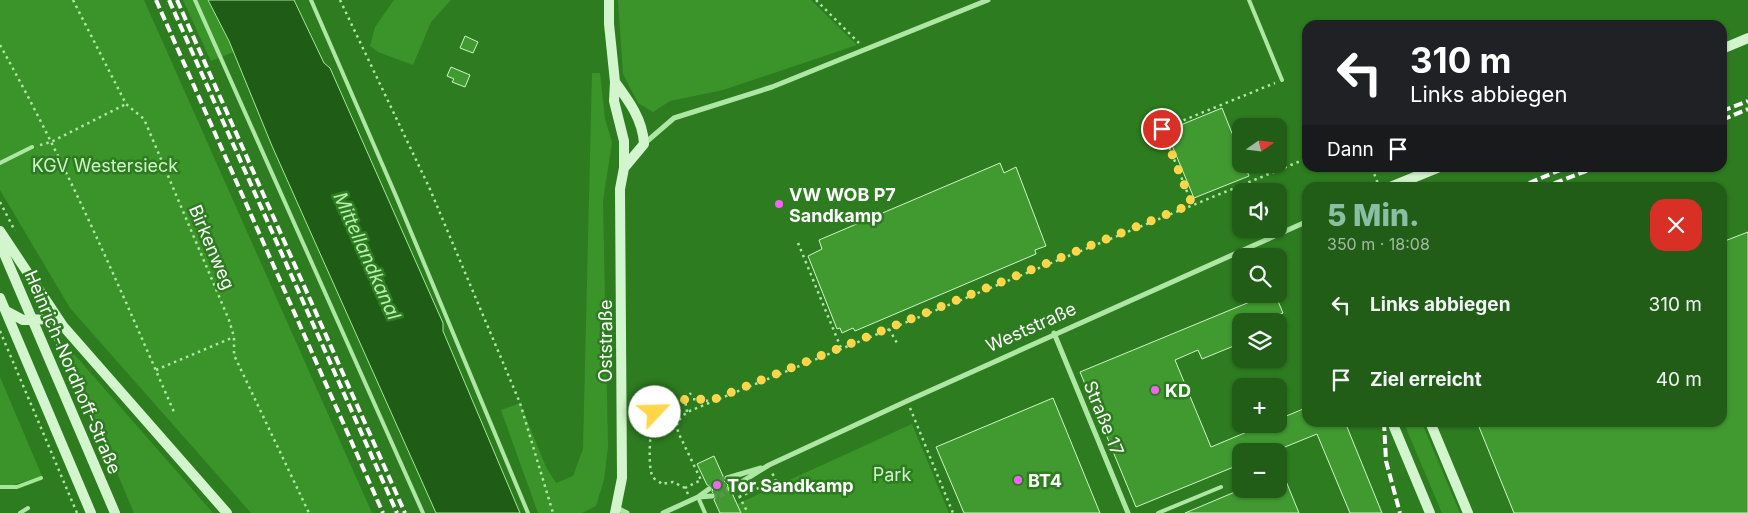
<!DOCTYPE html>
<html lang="de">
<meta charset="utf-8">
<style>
:root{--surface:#225d18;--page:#2e6625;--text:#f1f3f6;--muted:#a2baa2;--accent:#8abfa5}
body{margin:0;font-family:Inter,sans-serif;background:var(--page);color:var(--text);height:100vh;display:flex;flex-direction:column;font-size:19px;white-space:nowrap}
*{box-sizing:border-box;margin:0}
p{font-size:16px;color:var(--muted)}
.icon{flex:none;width:28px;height:28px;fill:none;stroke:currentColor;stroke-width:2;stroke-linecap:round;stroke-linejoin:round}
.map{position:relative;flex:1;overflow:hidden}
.details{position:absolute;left:1302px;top:182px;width:425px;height:245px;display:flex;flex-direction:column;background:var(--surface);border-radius:15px;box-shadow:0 1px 4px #0004}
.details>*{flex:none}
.top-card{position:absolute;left:1302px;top:20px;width:425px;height:152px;border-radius:15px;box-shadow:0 1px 4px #0004;background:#202124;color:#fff;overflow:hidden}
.needle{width:32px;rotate:76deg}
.buttons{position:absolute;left:1232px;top:118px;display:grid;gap:10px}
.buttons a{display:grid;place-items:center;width:55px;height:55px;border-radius:10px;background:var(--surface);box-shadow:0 1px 4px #0004;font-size:25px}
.pin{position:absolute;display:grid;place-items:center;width:42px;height:42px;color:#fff;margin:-21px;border:2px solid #fff;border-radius:50%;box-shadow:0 1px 5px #0007}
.me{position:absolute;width:55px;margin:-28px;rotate:66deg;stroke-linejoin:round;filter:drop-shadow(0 0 4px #0008)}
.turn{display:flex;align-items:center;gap:18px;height:105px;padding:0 25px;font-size:22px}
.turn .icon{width:65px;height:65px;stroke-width:2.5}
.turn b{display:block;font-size:35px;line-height:42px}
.then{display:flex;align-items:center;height:48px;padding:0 25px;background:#0003;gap:10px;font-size:19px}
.round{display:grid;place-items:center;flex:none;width:52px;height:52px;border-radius:15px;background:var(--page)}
.summary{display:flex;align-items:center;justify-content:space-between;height:85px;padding:0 25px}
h1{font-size:30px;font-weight:800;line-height:38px;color:var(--accent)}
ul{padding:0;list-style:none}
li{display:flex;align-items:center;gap:15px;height:75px;padding:0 25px}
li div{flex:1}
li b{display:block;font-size:19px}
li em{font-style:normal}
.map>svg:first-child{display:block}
</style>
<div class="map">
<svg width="1748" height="513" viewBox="0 0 1748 513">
<rect width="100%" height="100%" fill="#2d7c20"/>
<path fill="#3b942a" d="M0,0h144l228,513h-121l-181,-205 -70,-118z
M183,0h25l26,52 -23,9z
M394,0h57l-20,22 -18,43 -35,-13 -8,-6 5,-19z
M618,0h193l46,45 -134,45 -53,11 -17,11 -15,-9 -15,-29z
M592,73h8l5,46 7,23 -9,59 5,245 -4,34 -8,26 -14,7h-44l-37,-103 19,-7 26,64 10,16 17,-7 10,-27z
M61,339l152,174h-79z
M0,377l42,99 -42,13z
M1408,423h14l38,90h-18l-36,-85z
M912,424l37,89h-208l-4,-9z"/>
<path fill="#1f5c16" stroke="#a4e897" d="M208,0h86l30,63 6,5 113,255v8l77,182h-84l-164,-367 -43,-105z"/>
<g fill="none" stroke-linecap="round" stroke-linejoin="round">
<path stroke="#a4e897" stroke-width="4" d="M0,487h17l24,-9"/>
</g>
<path fill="#409a30" stroke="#cef5c7" d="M465,36l13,6 -5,11 -13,-5z
M451,67l19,8 -5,12 -13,-5 2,-3 -7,-3z
M1222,108l19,48v8h3l5,12 -55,22 -28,-67z
M1000,163l4,10 12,-6 30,79 -11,4 1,4 -181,77 -2,-3 -11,5 -2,-5 -3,1 -29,-73 14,-7 -3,-9z
M1748,232v281h-234l-37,-91h245v-180z
M1269,294h6l8,19 -5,2 3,6h-40v22l-39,16 -4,-9 -23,10 36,87 55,-23h13v-5l29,-12v15h37l37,91h-32l-33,-79 -42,17h-34v13l-105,43 -56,-135z
M1053,398l47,115h-136l-28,-66z
M714,456l9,20v4l5,5 -2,6 6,2 9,20h-21l-6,-13 2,-4 -4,-4 1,-5 -6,-2 -10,-21z
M1279,464l20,49h-114l57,-24h37z"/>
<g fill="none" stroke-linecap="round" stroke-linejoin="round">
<path stroke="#57964d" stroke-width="5" stroke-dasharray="5 2.5" stroke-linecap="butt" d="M709,489l5,-7 13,-4
M712,496l9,-1 9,-6"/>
<path stroke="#aee6a3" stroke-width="2.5" stroke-dasharray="2.5 4" stroke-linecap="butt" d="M73,0l53,104 18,15 85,201 5,17v18l75,158
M340,0l89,187 91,216 33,110
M816,0l43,43
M0,45c66,118 120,243 174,367
M40,145l11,-3 75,-38
M1372,168l6,16
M0,202l15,29
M1192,204l-30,-75 113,-46
M798,243l43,105
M889,329l8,14
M0,331l77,182
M52,332l16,39
M156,370l78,-33
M910,408l43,105
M687,412l-2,-12 6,-7
M685,488l-12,-6 -11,2c-2,-2 -7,-4 -9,-7 -6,-8 -3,-55 2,-64 7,-14 41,-16 53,-12
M688,494l-3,-6 16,-8 -23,-48 -1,-10 10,-10 621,-254
M739,496l9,17
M739,497l37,-17 -4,-7"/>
<path stroke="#aee6a3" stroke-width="4" d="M195,0l228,513
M311,0l85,196 132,317
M1249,0l33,80
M0,163l32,-16
M698,497l7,16
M20,513l8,-5
M1158,513l63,-26"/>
<path stroke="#aee6a3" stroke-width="5" d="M645,143l29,-25 98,-31 216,-87
M1054,333l74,180
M727,478l34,-10
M730,489l39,-24 138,-64 401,-180
M699,497l13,-1
M617,508l10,5
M663,513l35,-16 11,-8"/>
<path stroke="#d3f5cd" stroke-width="10" d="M609,0v24l6,58 -1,19 10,40v27l-4,21 2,289 -7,35
M1722,49l26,-11
M615,82c14,19 28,38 29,62l-20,24
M1388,188l49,-20
M0,231l63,95 164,187
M0,244l115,269
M0,298l91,215
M6,311l17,9 28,-1 11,7
M1392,422l38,91
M1430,422l38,91"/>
<path stroke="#fff" stroke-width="4" stroke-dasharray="9 4" stroke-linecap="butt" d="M156,0l227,513
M169,0l228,513
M177,0l228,513
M1722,111l26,-10
M1722,120l26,-11
M1517,188l48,-20
M1542,188l52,-20
M1384,422l2,39 14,52"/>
</g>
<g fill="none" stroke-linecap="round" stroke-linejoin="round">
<path stroke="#ffd54a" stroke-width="9" stroke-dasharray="0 16.2" d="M655,412c16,-12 36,-16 55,-11l482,-197 -30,-75"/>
</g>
<g fill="#f364f2" stroke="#2d7c20" stroke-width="2">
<circle cx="779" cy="204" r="5"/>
<circle cx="1155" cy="390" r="5"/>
<circle cx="1018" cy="480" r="5"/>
<circle cx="717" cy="485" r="5"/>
</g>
<g text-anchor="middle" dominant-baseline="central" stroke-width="5" stroke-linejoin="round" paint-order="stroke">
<g font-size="18" fill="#cef5c7" stroke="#2d7c20">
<text x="105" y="165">KGV Westersieck</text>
<text x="892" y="474">Park</text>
</g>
<g font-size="18" font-weight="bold" fill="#fff" stroke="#2d7c20" text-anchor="start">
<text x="789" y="194">VW WOB P7<tspan x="789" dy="21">Sandkamp</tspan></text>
<text x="1165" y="390">KD</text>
<text x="1028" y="480">BT4</text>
<text x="727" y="485">Tor Sandkamp</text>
</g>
<g font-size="18" fill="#fff" stroke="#2d7c20">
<text transform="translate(212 247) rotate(67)">Birkenweg</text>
<text transform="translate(1031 327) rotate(-24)">Weststraße</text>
<text transform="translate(605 341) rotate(-90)">Oststraße</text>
<text transform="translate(73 372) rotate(67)">Heinrich-Nordhoff-Straße</text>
<text transform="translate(1104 418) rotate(68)">Straße 17</text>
</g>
<g font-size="19" font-style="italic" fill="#b9eeae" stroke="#2d7c20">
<text transform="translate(367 256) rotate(66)">Mittellandkanal</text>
</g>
</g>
</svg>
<div class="buttons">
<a><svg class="needle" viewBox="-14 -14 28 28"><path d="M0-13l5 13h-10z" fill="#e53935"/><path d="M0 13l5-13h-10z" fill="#a2baa2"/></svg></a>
<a><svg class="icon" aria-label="sound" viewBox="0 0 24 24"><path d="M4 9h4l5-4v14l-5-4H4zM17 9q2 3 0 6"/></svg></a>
<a><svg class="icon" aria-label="search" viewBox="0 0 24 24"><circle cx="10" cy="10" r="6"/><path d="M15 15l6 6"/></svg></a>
<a><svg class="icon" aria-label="layers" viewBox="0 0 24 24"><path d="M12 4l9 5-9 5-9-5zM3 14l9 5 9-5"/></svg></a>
<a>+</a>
<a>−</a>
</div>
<div class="pin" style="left:1162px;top:129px;background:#d93025"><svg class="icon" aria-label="arrive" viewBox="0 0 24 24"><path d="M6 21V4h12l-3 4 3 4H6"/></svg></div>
<svg class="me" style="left:655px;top:412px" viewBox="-20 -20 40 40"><circle r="19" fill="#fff"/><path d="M0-13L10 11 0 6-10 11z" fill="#ffd54a"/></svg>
<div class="top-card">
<div class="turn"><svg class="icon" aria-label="left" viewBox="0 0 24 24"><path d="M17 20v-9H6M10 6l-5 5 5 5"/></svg><div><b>310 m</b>Links abbiegen</div></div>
<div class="then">Dann<svg class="icon" aria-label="arrive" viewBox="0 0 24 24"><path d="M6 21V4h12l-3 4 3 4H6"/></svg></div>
</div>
<section class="details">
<div class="summary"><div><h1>5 Min.</h1><p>350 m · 18:08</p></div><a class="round" style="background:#d93025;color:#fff"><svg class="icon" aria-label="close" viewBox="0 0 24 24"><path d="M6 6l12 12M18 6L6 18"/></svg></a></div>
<ul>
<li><svg class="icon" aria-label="left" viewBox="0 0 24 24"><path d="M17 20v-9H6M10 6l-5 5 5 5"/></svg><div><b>Links abbiegen</b></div><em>310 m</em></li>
<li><svg class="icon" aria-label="arrive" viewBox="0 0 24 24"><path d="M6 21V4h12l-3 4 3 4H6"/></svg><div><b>Ziel erreicht</b></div><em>40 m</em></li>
</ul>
</section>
</div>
